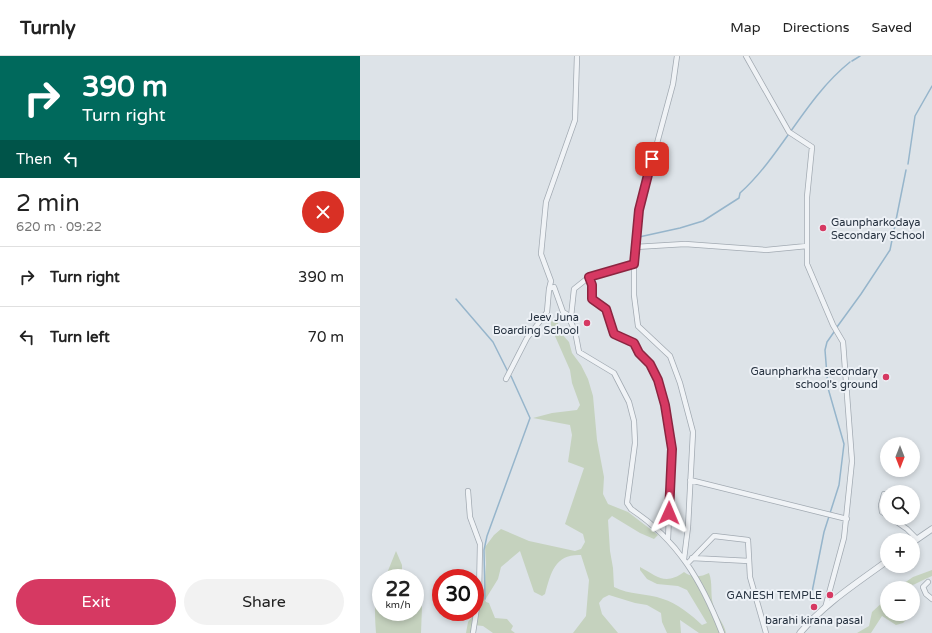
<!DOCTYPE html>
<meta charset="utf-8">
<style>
:root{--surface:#fff;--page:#f2f2f2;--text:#222;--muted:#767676;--line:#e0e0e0;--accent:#d63962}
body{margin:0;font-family:"Varela Round",sans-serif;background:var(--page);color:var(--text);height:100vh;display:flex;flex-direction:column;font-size:15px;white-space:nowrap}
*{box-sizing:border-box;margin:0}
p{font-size:13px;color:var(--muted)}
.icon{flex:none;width:22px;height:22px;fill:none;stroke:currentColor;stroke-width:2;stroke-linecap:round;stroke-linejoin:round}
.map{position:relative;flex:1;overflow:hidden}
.side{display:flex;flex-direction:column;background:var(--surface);width:360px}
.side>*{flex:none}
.banner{background:#00695c;color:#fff;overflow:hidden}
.needle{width:26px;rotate:180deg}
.tools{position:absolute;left:520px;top:381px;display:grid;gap:8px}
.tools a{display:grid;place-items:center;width:40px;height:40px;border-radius:50%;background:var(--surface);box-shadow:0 2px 6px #0003;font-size:20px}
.speed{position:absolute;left:12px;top:513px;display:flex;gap:8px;font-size:20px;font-weight:700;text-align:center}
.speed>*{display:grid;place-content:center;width:52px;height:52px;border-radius:50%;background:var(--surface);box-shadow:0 2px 6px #0003;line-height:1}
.speed small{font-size:10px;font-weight:400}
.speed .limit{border:6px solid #d22;background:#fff;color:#111}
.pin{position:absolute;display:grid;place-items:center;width:34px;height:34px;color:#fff;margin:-17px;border-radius:8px;box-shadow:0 2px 6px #0006}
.me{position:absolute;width:44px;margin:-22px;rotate:1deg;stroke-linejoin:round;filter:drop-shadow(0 0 3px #0008)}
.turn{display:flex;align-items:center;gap:14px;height:84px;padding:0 16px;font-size:18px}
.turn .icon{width:52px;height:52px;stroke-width:2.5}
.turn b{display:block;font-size:28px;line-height:34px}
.then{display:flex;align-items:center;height:38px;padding:0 16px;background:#0003;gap:8px;font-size:15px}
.round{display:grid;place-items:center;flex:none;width:42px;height:42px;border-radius:21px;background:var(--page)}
.overview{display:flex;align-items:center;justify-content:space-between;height:68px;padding:0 16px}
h1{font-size:24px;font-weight:600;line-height:30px}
.cta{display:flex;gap:8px;margin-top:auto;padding:8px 16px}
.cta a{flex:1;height:46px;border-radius:24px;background:var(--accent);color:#fff;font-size:16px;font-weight:600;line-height:46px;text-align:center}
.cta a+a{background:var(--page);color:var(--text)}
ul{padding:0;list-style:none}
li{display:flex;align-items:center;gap:12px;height:60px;padding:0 16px;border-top:1px solid var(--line)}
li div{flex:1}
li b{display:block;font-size:15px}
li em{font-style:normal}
header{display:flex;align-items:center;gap:24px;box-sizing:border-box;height:56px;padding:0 20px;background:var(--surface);border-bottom:1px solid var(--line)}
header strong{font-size:19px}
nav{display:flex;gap:22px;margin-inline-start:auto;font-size:14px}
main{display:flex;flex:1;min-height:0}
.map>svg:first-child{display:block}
</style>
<header>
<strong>Turnly</strong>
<nav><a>Map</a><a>Directions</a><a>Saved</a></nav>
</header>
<main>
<section class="side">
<div class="banner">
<div class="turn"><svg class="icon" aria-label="right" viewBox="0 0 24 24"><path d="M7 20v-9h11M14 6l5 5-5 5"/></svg><div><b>390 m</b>Turn right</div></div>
<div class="then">Then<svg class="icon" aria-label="left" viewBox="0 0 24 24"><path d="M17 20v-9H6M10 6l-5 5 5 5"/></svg></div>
</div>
<div class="overview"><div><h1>2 min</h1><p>620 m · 09:22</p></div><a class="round" style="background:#d93025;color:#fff"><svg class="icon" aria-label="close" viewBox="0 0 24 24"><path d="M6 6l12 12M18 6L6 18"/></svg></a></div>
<ul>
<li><svg class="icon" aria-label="right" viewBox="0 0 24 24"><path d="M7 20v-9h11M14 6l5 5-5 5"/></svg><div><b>Turn right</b></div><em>390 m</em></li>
<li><svg class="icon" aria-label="left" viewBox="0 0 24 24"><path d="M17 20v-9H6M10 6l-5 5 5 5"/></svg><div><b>Turn left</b></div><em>70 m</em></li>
</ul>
<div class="cta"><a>Exit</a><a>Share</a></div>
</section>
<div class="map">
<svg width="572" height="577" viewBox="0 0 572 577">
<rect width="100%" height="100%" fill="#dde3e8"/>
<path fill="#c5d2be" d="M196,261l5,16 8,9 3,11 9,12 7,14 5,17 4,44 7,37 -1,17 5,10 20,8 30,23 -4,4 -14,-6 -28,-17 -4,4 2,31 3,17 1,19c15,8 33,6 49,12 13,4 29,16 39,26l5,-2 -20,-33 -9,-4 -21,-2 -10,-5 -7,-9v-3c17,9 25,19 44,5 8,6 17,5 25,1 4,10 1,21 4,31 2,11 11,18 13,29h-27l-19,-13 1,13h-14l-5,-11 -1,-9 -14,-8 -12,-2 -26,-8 -6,3 -4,5 3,11 16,19h-45l13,-17 3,-36 -8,-25c-26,-1 -30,17 -36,39l-3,2 -8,-4 -14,-41 -19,16 -3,12 -13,21 1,2 3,1 6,15 12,1 6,7 -2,4 4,3h-22l-10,-7 -9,-1 -3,8h-5l2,-11 13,-16 3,-16 2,-26 -1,-17 9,-12 7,-6 28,12 46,10 6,-2 4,-7 -2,-8 -18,-10 19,-56 -16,-6 4,-27 -2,-10 -37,-7 19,-5 25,-3 3,-5 -8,-22 -2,-13 -19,-43v-5z
M36,495l6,14v13h-17z
M572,514v6c-13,5 -20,12 -35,12l16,-11z
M21,529v27h34v-19l4,2 3,12 -1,26h-45c-1,-15 -3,-35 5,-48z
M527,542v16h19l2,4 -5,5 -7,2 -14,-9 -11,17h-14l12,-7 3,-14z"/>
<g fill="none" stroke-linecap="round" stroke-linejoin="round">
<path stroke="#96b5cb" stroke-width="1.5" d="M492,5l8,-5
M548,108l7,-48 17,-30
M279,181l41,-9 23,-7 36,-23 1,-5c42,-38 65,-95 110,-131
M96,243l37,43 15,30
M477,271l24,-33 29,-44 16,-80
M452,536l12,-60 15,-47 5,-41 -16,-56 -3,-38 2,-8 7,-10
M125,543l-1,-49 3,-14 43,-118 -19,-42"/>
<defs>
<path id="minor" d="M386,0l43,76 23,15 -5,50v67l26,61 10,17 9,119 -8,77 -19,70
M275,191l4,-37 34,-126 4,-28
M274,208v31l4,31 32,30 10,27 13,49 -5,95 -4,32
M229,221l3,8 -1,9 1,5 14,10 8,25 20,9 5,10 11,11 8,16 4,14 10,55 -4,90
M189,233l2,-8 -10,-27 5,-52 29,-82 2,-64
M208,260l7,15 4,21 35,21 15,29 5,19 1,22 -8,60 4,6c47,31 71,73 91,124
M146,323l21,-41 20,-26 2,-23 5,-2 9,25 8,5 3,-28 15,-12 45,-13 1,-17 50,-3 81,6 41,-4
M330,424l157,39
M108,435l2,26 10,27 -1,50 -6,39
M524,438l-3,11 1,7 5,3
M531,462l16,11 10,10
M332,502l57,3
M327,508l27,-28 34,4 2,37 16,56
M568,526l-5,5 3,7 6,5"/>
<path id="tertiary" d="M553,486l19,-13
M440,577c24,-29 57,-50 87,-72"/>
</defs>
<use href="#minor" stroke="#a2aab2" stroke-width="6"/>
<use href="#tertiary" stroke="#a2aab2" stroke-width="7"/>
<use href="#minor" stroke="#f0f3f6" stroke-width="4.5"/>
<use href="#tertiary" stroke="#f0f3f6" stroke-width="5.5"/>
</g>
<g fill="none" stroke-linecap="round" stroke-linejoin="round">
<defs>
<path id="route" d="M292,103l-13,51 -5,54 -45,13 3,8v14l14,10 8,25 20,9 5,10 11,11 8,16 7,25 7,44 -3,64"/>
</defs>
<use href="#route" stroke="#8b2540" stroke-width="10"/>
<use href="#route" stroke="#d63962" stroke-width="7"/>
</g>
<g fill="#d63962" stroke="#edf1f6" stroke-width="1.5">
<circle cx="463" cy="172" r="4"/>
<circle cx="227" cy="267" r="4"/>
<circle cx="526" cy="321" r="4"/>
<circle cx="470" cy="539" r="4"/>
<circle cx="454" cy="551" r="4"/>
</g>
<g text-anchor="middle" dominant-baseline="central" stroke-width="4" stroke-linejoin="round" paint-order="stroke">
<g font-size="11" fill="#263240" stroke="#edf1f6" text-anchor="end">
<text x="471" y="166" text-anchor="start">Gaunpharkodaya<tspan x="471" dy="13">Secondary School</tspan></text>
<text x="219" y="261">Jeev Juna<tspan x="219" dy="13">Boarding School</tspan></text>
<text x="518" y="315">Gaunpharkha secondary<tspan x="518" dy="13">school's ground</tspan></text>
<text x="462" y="539">GANESH TEMPLE</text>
<text x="454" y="564" text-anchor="middle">barahi kirana pasal</text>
</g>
</g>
</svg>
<div class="tools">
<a><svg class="needle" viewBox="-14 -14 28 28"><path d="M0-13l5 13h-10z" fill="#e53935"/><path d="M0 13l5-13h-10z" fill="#767676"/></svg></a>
<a><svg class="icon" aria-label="search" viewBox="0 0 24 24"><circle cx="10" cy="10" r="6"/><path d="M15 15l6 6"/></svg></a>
<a>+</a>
<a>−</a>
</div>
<div class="speed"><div>22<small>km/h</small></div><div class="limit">30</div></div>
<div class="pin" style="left:292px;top:103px;background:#d93025"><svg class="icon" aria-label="arrive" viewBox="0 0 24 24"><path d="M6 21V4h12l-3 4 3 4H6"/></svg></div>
<svg class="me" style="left:309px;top:457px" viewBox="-20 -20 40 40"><path d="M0-17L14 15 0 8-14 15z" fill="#d63962" stroke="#fff" stroke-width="4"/></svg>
</div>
</main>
